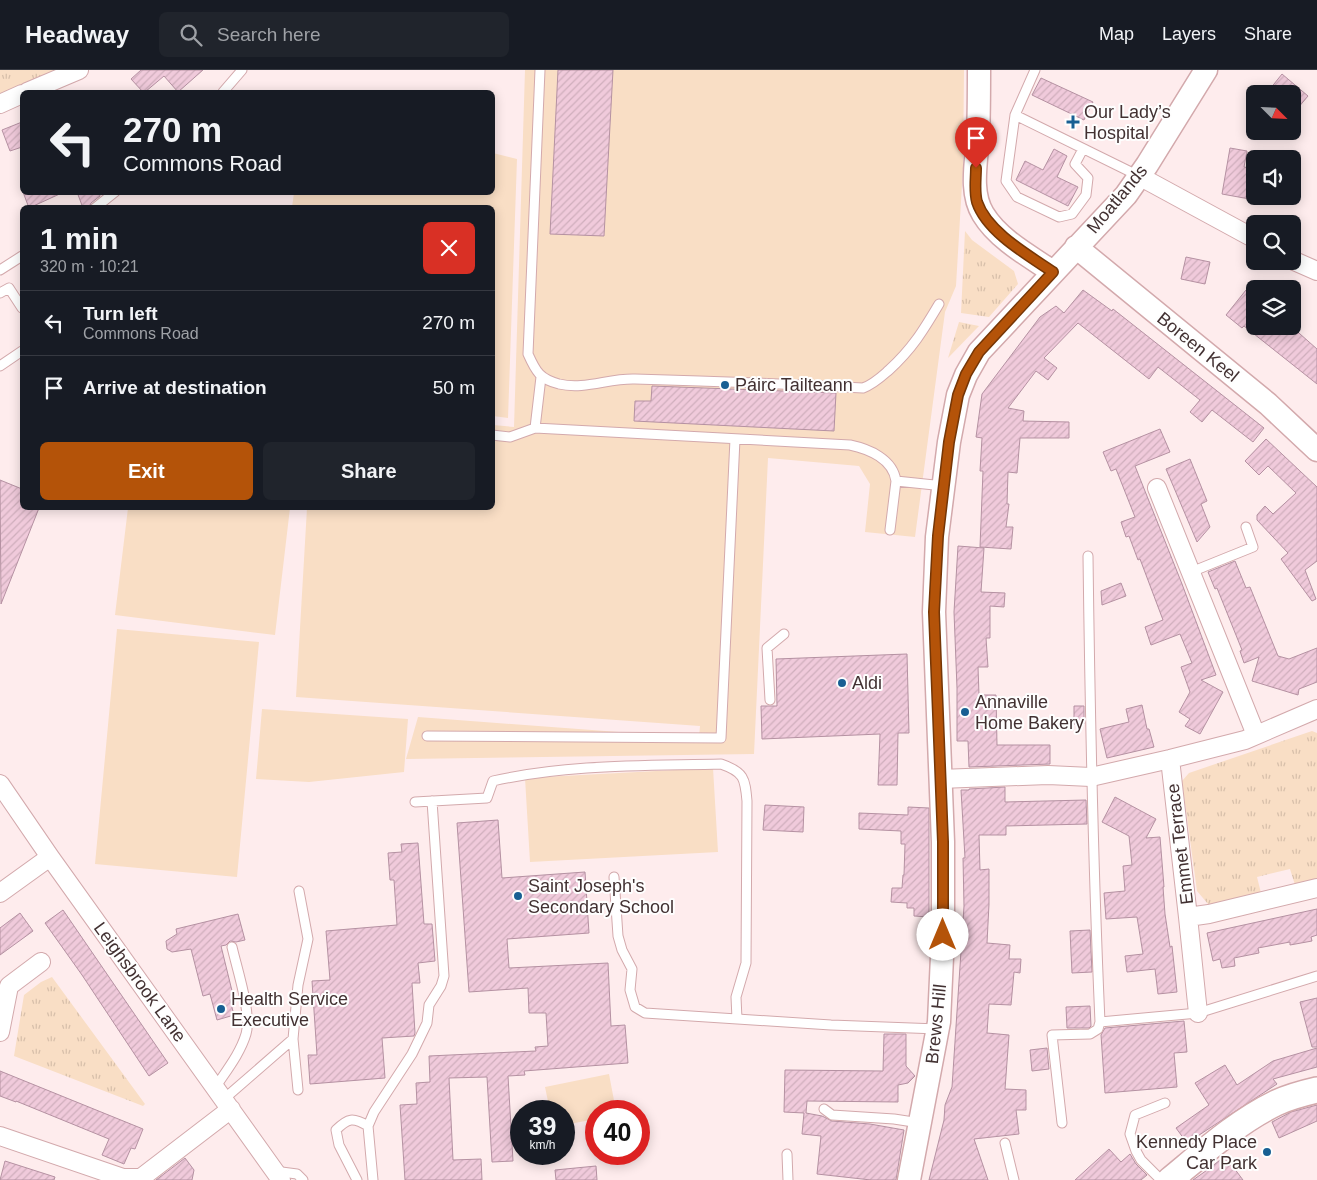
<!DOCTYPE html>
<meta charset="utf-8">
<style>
:root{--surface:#171b24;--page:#20242c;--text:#f1f3f6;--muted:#9ea1a6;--line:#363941;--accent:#b45309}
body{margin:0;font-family:Arial,sans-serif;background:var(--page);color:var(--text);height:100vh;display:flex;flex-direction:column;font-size:19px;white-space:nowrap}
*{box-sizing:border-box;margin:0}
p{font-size:16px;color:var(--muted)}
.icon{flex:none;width:28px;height:28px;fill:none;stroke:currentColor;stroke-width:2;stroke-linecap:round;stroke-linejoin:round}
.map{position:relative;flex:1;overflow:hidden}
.panel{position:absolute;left:20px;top:135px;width:475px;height:305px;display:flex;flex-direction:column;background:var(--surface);border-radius:8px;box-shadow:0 2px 12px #0003}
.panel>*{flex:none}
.guide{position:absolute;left:20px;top:20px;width:475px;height:105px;border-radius:8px;box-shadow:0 2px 12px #0003;background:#171b24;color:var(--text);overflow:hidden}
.needle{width:32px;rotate:114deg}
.tools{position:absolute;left:1246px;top:15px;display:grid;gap:10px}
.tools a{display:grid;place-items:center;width:55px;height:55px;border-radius:8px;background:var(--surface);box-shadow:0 2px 12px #0003;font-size:25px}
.speed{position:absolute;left:510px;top:1030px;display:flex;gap:10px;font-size:25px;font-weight:700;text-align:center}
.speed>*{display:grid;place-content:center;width:65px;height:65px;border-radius:50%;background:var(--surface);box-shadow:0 2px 12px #0003;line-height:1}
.speed small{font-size:12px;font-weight:400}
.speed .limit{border:8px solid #d22;background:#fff;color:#111}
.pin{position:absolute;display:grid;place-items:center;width:42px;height:42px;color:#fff;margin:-51px -21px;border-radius:50% 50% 50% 0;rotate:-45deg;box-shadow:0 0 5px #0007}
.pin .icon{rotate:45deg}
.me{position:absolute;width:55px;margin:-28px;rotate:0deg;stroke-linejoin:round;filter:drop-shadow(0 0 4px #0008)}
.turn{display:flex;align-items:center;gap:18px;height:105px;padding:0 20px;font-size:22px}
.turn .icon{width:65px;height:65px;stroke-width:2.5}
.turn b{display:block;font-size:35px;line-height:42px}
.round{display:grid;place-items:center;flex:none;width:52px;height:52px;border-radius:8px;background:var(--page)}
.overview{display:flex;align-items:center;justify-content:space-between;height:85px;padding:0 20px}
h1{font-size:30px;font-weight:700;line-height:38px}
.cta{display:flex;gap:10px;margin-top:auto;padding:10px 20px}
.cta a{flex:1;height:58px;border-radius:8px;background:var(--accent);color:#fff;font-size:20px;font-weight:700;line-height:58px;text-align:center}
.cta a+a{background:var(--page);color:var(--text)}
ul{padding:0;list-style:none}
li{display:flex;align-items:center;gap:15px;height:65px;padding:0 20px;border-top:1px solid var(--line)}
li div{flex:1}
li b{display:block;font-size:19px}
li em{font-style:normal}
header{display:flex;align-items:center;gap:30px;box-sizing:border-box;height:70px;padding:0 25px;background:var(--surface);border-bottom:1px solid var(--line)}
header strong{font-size:24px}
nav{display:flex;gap:28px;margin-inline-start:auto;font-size:18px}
.search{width:350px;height:45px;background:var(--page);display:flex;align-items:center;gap:12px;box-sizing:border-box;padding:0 18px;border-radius:8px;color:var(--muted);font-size:19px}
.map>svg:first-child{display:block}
</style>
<header>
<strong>Headway</strong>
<div class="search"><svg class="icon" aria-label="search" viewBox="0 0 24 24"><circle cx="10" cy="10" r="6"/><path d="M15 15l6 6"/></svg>Search here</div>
<nav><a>Map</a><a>Layers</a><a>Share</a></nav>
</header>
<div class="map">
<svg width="1317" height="1110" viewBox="0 0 1317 1110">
<defs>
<pattern id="grass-tufts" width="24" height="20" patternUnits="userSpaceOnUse" patternTransform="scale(1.25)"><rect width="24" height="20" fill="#f9dec5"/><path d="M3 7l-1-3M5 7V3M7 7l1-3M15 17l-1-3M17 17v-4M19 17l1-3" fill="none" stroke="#d7bfaa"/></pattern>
<pattern id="building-hatch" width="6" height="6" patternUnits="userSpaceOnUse" patternTransform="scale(1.25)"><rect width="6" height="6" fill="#f0cadb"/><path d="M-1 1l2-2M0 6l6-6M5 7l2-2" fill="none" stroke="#cfaebc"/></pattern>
</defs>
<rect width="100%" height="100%" fill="#feeced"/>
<path fill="url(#grass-tufts)" d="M0,0h59l-59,25z
M965,161l7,9 42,31 4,13 -29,33 -28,-4z
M959,252l20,4 -31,32z
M1312,661l5,2v146l-22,6 -5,-16 -33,8 4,16 -41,10 -12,1 -11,-13 -15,-110 7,-8z
M52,907l93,127 -2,2 -129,-50 10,-61 17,-13z"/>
<path fill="#f9dec5" d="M525,0h439l-1,98 -7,118 -11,26 -30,225 -50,-5 5,-48 -11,-18 -91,-8 -14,296 -348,5 12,-42 281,21 1,-12 -404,-29 11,-189h185l1,-83 21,2z
M493,83l24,6 -9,259 -15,-2 -1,-208 -200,-1 2,-14 198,-1z
M128,438h162l-15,127 -160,-20z
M117,559l142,13 -22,235 -142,-13z
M262,639l146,10 -4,53 -95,10 -53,-3z
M713,698l5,84 -188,10 -5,-84z
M609,1004l7,37h-20v8l-32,6v-14h-14l-5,-24z"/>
<path fill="url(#building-hatch)" stroke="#b591a2" d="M141,0h62l-25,22 -14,-16 -19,16h-2l-12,-13z
M558,0h55l-9,166 -54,-2z
M1282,4l26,22 -16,19v-21h-26z
M1041,8l52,24 -9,18 -52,-25z
M22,52v25l-12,4 -8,-21z
M1230,78l17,3 -3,16 11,2v31l-33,-6z
M1054,79l13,7 -10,21 21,10 -10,19 -52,-26 9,-19 18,9z
M23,122h41l-35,16z
M77,122h22l1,4 -9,7 -2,5h-6z
M1186,187l24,5 -5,22 -24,-5z
M1083,220l29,21 1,-2 151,119 -11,14 -41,-32 -10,12 -12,-10 10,-12 -42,-33 -9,12 -71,-56 -34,35 13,10 -9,12 -12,-9 -28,37 16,3 -1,10 46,1v16h-49l-3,35 -9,-1 -1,32h2l-3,23h7l-2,22 -31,-2 3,-76h-3l2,-33 -6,-1 6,-43 58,-77 16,-11 8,7z
M1246,220l9,8v28h36l26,23v35l-73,-58 -2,2 -16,-13z
M652,316l184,7 -2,38 -200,-10 1,-20h16z
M1160,359l10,23 -35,14 47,118 34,91 -15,5 22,12 -23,42 -15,-8 5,-7 -11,-7 11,-20 -9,-25 11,-4 -12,-29 -29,11 -6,-18 18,-7 -23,-61 -2,1 -9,-24 -3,1 -5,-15 14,-5 -19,-48 -5,2 -8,-19z
M1266,369l51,48v74l-12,9 11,29 -4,2 -31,-42 7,-6 -31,-33v-5l8,-9 8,8 23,-21 -28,-27 -9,9 -14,-14z
M1190,389l17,42 -6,3 9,23 -13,15 -31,-73z
M0,410l22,9v19h17l-38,96z
M958,476l26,2 -3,44 24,1 -1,14 -14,-1v32h-4l2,29h-10l1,28h17l1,50h53v19l-81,3 -1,-26h-11v-53l-3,-76z
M1235,491l11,27 4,-1 28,69 11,3 28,-11v34l-18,7 -1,6 -46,-14 7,-24 -15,6 -4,-12 2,-1 -25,-62 -2,1 -7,-17z
M1121,513l5,13 -24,9 -1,-14z
M907,584l2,79h-11l-1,52h-19l2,-51 -118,5 -1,-33h16l-1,-47z
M1142,635l5,24h2l5,18 -47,11 -7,-29 29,-7 -3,-13z
M1074,636h10v18h-10z
M1005,717v15l81,-2 1,24 -81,2v9h-27l1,35 9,-1v35l-2,39 23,2 -1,14h12l-1,14 -6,-1 -3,33 -22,-1 -2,29 22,2 -4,54 21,1v20h-10l3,24 -45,5 14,41h-59l15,-60 1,-15 7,-18 12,-181 -1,-48h2l-4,-68h8v-1z
M1115,727l41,22 -10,19 14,-1 4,50h-1l2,27 5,33 2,-1 5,46 -19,2 -3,-25 -28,3 -2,-16 18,-2 -6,-37 -31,2 -2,-26 21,-2 -2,-25 9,-1 -3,-29 -27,-14z
M765,735l39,2 -1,25 -40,-2z
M908,737l21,1v109l-15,-1v-8h-7v-5l-16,-1 1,-14h10l1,-13h1l1,-31h-4v-13l-42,-2v-16l49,2z
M498,750l4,58 83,-6 4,61 -82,6 2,29 99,-5 3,63 14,-1 3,38 -104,8 1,4 -17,1 5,85 -21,1 -5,-85 -38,1 4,82 28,-1 1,21h-77l-5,-75 17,-1 -1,-21 14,-1 -1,-26 107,-5 -1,-4 13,-1 -2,-33h-17l-1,-25 -59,4 -12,-169z
M418,773l6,81h8l3,37 -17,2 2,20h-8l3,50 -1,3 -32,2 3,40 -75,6 -2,-29h9l-5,-74 18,-1 -4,-49 71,-6 -3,-45h-4l-2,-27 14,-1 -1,-8z
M1317,839v26l-6,2 1,4 -22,4v-3l-32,6 1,5 -25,5 1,8 -13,2 -2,-9 -7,2 -6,-28z
M63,840l105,153 -19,13 -67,-101 -37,-52z
M20,843l13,18 -33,24v-27z
M238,844l7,26 -9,2 -6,-1 -4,4 -5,1 13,53 -4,1 4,15 -17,5 -7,-26 -7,2 -12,-47 -19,3 -5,-3 -1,-8 11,-7 -1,-5z
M1090,860l2,42 -20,1 -2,-42z
M1317,928v49h-5l-12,-45z
M1090,936l1,20 -2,2h-22l-1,-21z
M1184,951l3,31 -13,1 3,34 -72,6 -4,-58 4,-7z
M884,964h22v32l9,10 -7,7 -10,2v17l-91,-1 -1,12 16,3 10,5 38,3 34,6 -8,50h-25l-54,-6 4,-38 -19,-2 2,-21 -20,-1 1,-42 98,1z
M1047,978l2,21 -17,2 -2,-21z
M1317,978v19l-44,12 4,5 -90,59 -11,-15 33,-23 -14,-22 30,-18 12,20 36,-24z
M0,1001l143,58 -8,20 -4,-1 -7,16 -22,-9 7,-16 -93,-38v1l-16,-6z
M1317,1035v16l-38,17 -7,-16 19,-10z
M1109,1079l12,13 9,-8 6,10 11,11 -6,5h-66z
M1225,1086l18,24h-50l17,-12z
M185,1088l9,12 -2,10h-36z
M5,1091l50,16 -1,3h-54z
M596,1096l1,14h-41l-1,-10z"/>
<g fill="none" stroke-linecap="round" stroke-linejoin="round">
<defs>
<path id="service" d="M540,0l-12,284c8,18 12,25 31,30 26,6 50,-6 76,-5 76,2 152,5 228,9 11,-4 18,-11 26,-18 23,-21 34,-39 50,-66
M1035,0l-20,45 124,61
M223,22l19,-22
M1015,45l-9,66 11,16 42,20 13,-3 14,-19 2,-17 -13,-14 8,-15
M95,138l20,-16
M0,200l22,-14
M0,223l9,-5 13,20
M0,296l22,-15
M535,358l6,-51
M492,365l18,2 25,-9 315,17c19,4 43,14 46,36l-6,49
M896,411l48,5
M1191,502l62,-25 -7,-20
M770,630l-3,-52 17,-14
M427,666l294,2 14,-299
M415,732l72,-4 6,-17c75,-17 152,-15 228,-17 23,8 24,14 26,37l-1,162 -10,34 1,22
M614,807l4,59 4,14 10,19 -2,21 5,17 10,6 186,12 107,4
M1100,952l98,-9 119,-37
M215,1018c11,-17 25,-34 31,-54 6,-20 -9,-65 -14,-87
M298,1020l-5,-51 5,-54 10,-46 -9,-48
M224,1029l69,-60
M824,1039l8,6 62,4 26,4
M1062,1053l-10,-88 38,-1 8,-5 2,-7c-7,-155 -10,-310 -12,-466
M1005,1073l9,37
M787,1084l1,26
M274,1101l23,3 6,6
M357,1110l-18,-35 -3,-15c12,-12 17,-13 32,-4
M373,1110l-5,-54 6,-14 38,-58 15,-31 2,-18 12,-19 3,-10 -12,-175
M1161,1110l-20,-20 -5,-9 -6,-17 5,-19 30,-12"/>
<path id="minor" d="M27,22l52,-22
M0,34l22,-10
M1139,106l116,63
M1292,190l25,11
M1157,418l99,247
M1170,689l18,158 21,-3 108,-26
M940,709l108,-4 43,2 79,-18 75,-19 72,-31
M0,714l50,73 231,323
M0,823l50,-36
M1188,847l10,96
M0,962l9,-46 32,-24
M0,1066l123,42h18l90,-69"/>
<path id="tertiary" d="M979,0c0,22 0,43 -1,65 -1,25 -9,56 5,79 15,25 46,42 70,58
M1076,177l192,157 49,46
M909,1110l30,-158 4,-87v-93l-9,-230 3,-75 12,-95 9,-47 8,-20 13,-23 147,-157 21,-30 59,-95"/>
<path id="secondary" d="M1170,1110c34,-28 67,-58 106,-77 13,-6 28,-10 41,-13"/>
</defs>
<use href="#service" stroke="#d3a9ac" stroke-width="11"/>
<use href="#minor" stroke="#d3a9ac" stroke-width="20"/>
<use href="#tertiary" stroke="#d3a9ac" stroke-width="25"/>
<use href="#secondary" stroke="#d3a9ac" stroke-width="28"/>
<use href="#service" stroke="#fff" stroke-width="9"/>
<use href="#minor" stroke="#fff" stroke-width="18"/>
<use href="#tertiary" stroke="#fff" stroke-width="22"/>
<use href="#secondary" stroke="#fff" stroke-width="25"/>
</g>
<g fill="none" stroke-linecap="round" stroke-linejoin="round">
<defs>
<path id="route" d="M943,865v-93l-9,-230 4,-76 11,-94 9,-47 8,-21 13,-22 74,-80c-25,-17 -66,-40 -76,-70 -3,-11 -1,-23 -1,-34"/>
</defs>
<use href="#route" stroke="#753606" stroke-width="12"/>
<use href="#route" stroke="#b45309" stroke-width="9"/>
</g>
<g fill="#185f93" stroke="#fefefe" stroke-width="2">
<path d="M1070.5 44.5h5v5h5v5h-5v5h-5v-5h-5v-5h5z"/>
<circle cx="725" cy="315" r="5"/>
<circle cx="842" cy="613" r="5"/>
<circle cx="965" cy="642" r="5"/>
<circle cx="518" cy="826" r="5"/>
<circle cx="221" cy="939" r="5"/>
<circle cx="1267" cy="1082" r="5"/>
</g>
<g text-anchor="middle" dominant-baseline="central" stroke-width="4" stroke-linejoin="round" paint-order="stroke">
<g font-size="18" fill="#423132" stroke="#fefefe" text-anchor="start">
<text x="1084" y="42">Our Lady’s<tspan x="1084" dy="21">Hospital</tspan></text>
<text x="735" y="315">Páirc Tailteann</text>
<text x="852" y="613">Aldi</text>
<text x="975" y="632">Annaville<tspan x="975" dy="21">Home Bakery</tspan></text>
<text x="528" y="816">Saint Joseph's<tspan x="528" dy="21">Secondary School</tspan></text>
<text x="231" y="929">Health Service<tspan x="231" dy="21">Executive</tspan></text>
<text x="1257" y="1072" text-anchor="end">Kennedy Place<tspan x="1257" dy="21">Car Park</tspan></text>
</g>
<g font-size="18" fill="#423132" stroke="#fefefe">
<text transform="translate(1117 129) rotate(-50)">Moatlands</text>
<text transform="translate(1198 277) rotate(39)">Boreen Keel</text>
<text transform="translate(1180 774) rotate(-97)">Emmet Terrace</text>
<text transform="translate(140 912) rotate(54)">Leighsbrook Lane</text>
<text transform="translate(936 954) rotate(-84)">Brews Hill</text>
</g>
</g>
</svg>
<div class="tools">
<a><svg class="needle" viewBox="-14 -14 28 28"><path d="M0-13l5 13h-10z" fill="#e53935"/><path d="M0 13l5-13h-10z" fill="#9ea1a6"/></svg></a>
<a><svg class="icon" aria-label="sound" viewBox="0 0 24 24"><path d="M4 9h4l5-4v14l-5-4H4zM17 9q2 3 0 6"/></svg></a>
<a><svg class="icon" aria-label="search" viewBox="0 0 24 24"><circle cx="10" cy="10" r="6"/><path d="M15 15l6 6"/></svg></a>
<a><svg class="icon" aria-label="layers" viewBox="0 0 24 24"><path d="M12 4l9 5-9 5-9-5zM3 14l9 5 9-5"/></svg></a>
</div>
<div class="speed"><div>39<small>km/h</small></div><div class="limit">40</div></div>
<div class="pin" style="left:976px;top:98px;background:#d93025"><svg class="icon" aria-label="arrive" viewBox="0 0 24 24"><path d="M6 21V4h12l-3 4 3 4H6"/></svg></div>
<svg class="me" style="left:943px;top:865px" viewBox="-20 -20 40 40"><circle r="19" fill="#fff"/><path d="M0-13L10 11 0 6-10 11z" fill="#b45309"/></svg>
<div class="guide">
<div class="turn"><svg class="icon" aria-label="left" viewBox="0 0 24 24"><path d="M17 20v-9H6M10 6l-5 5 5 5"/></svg><div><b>270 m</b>Commons Road</div></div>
</div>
<section class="panel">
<div class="overview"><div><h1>1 min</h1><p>320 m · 10:21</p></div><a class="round" style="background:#d93025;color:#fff"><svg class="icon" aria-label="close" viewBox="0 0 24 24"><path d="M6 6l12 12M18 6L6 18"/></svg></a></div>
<ul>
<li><svg class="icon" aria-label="left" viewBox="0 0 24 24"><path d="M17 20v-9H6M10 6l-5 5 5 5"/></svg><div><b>Turn left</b><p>Commons Road</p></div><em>270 m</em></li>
<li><svg class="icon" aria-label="arrive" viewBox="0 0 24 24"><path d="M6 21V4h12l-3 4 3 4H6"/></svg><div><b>Arrive at destination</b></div><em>50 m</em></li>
</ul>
<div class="cta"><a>Exit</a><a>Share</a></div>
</section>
</div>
